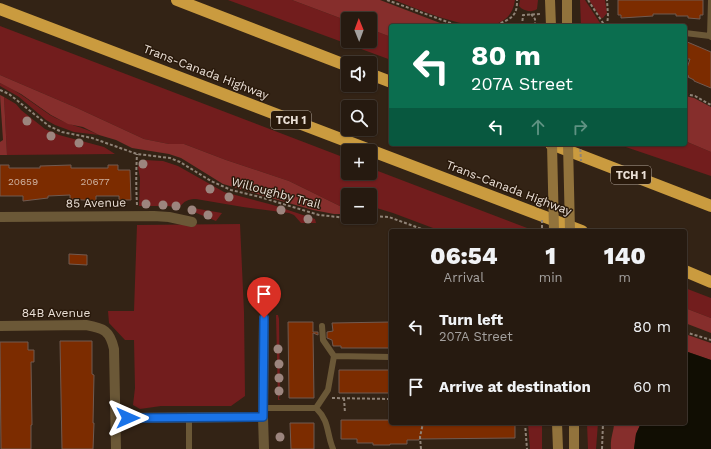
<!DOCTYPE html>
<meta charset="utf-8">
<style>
:root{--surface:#261a10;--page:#32271e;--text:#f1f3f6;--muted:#a4a19f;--line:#423830}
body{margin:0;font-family:"Work Sans",sans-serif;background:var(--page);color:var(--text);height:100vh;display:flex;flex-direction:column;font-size:15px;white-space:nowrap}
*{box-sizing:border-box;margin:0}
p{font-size:13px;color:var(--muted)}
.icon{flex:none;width:22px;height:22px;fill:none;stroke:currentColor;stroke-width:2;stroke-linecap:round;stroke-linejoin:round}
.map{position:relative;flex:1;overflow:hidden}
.side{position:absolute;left:389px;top:229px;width:298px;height:196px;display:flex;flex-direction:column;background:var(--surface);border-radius:4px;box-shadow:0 1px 3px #0004,0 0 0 1px var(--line)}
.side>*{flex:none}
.guide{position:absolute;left:389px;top:24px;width:298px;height:122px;border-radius:4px;box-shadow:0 1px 3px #0004,0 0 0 1px var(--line);background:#0b6e4f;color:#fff;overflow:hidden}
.needle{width:26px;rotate:359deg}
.fabs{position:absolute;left:341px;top:12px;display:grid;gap:8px}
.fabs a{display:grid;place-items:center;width:36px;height:36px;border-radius:4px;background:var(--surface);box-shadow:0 1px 3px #0004,0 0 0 1px var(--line);font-size:20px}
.pin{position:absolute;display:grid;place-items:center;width:34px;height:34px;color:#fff;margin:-41px -17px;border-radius:50% 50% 50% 0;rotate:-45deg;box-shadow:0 0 4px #0007}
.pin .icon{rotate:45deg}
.me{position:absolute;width:44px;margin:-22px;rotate:90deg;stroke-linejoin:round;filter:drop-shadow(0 0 3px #0008)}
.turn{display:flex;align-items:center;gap:14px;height:84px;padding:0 16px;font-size:18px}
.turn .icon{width:52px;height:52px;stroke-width:2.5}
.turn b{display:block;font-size:28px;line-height:34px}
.lanes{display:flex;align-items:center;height:38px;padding:0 16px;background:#0003;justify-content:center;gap:20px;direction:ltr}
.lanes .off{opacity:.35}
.eta{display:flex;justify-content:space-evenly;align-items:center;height:68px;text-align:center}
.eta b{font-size:24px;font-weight:800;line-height:28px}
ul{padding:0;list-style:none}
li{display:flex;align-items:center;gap:12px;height:60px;padding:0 16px}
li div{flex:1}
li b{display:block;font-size:15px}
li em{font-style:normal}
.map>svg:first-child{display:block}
</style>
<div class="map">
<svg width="711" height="449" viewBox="0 0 711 449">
<rect width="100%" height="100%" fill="#332315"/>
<path fill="#721d1d" d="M228,0h64l56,21v20h22v-12l21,8v23z
M394,0h121c-7,52 -93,10 -121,0z
M520,0h18l-1,9c-5,4 -14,2 -18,-3z
M580,0h5l17,26h-21z
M589,0h16l2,13 -4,5h-2z
M0,26l348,133v14h22v-5l165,63h-94l-48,-18 -23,-7v-11h-22v15l-59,-29 -63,-21 -42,-16h-15l-25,-5 -67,-31 -77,-33z
M0,83c18,8 34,21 50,32 15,9 33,12 49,20l-25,-3 -19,-7 -9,-5 -27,-23 -19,-11z
M4,97l12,7 5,6 24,19 14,6 45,12 11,7 -108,1z
M685,141l26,11v24l-94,-32h68z
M144,160l19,1 15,5 46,26 49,13 42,14 1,4h-15l-7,-8 -5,-2 -46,-6 -47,-8c-8,0 -12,2 -17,9l-11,-2h-29l1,-28 -2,-11 3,-6z
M193,208l29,5 -6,8 -27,-11z
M240,224l4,88 1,84 -14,10h-70l-21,3 -7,-4 2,-17 -1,-48h-9l-16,-17 -1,-12h26l3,-86z
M685,288l26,10v20l-26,-10z
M276,315h2l1,4 1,77 -1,1v2l2,1h-3z
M528,423h14v26h-12z
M587,423h11l-2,26h-8z"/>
<path fill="#862e2c" d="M292,0h88l68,26h-57v11l-21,-8v-10h-22v2z
M0,75l77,33 67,31 25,5h15l42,16 63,21 59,29v4h-14l-21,-4 -90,-26 -42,-26 -12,-4 -37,-6 -16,-8 -17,-5 -16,-8 -15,-3 -17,-9 -30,-21 -21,-11z
M0,95l4,2 3,58h-7v-13l3,-2z
M685,96l9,2 17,9v45l-26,-11z
M685,308l26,10v15l-26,-10z
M685,334l26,9v17l-26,-9z
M614,423h27l-5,11 -2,15h-23c-1,-12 3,-17 3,-26z"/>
<path fill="#110e03" d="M685,351l26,9v89h-77l2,-15 5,-11h44z"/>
<path fill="#7c2c00" stroke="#715a50" d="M618,0h85v15h-3v4l-12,-1v-2h-12v-2h-23v2l-32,2v-3h-3z
M685,41l26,11v36l-17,-7v-1l-6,-3 1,-1 -4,-2 5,-15h-5z
M0,165h9v3h31v-2l31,-1v3h37v-3h10v5h12l1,30h-12v-4h-23v5l-26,-2v-4l-22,1v2l-25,3v-5h-23z
M69,254l18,1v10l-18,-1z
M288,322h25v10h5v3l-5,-2 1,65h-25z
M391,322v26h-50v-2h-8l-1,-6 -5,-2v-6l6,-1 -1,-8z
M60,341h32v33l2,1 -1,48h1l-1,26h-31z
M0,342h28v8h6v12h-3l1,63h-1v24h-30z
M339,370h52v23h-52z
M341,420h50v3h124v15l-96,1v1h-12v4h-17v1h-17v-2h-16v-4h-16z
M290,423h24v26h-23z"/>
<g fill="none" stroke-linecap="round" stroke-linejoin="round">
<path stroke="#908377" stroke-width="2" stroke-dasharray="3 2" stroke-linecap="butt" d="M387,0l69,25 12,1
M588,0l17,26
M531,14l4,5v7
M491,26c9,-2 23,-7 25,-16 1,-3 1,-7 1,-10
M522,26l1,-11 17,-1
M607,26l1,-10 -1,-16
M0,90l9,4 40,32 13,6 30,6 45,16 33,4 10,4 31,19 20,9 29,7 59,18 28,3 8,-1
M685,94l10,2 16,9
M137,205c-1,-17 -1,-34 0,-51
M370,216l19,1 38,14
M685,332l26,8
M332,398l59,1
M344,398l1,15
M525,423l2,26
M421,449l-1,-12 3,-14
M602,449l1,-26"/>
<path stroke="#6b5837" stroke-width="6" d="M711,0l-1,36 1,1
M685,33l25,3
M322,326l1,14 11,16 -6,34 -12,18c14,14 10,24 17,41
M334,356l57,1
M264,408h52
M189,418v31"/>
<path stroke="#6b5837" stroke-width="10" d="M0,217l154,-1 15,1 23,5
M264,318l-1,99 1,32
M0,326l86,-1c18,3 24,6 28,24l2,100
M116,418l147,-1"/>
<path stroke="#92733c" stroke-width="10" d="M550,0l1,26
M567,0v26
M557,423l1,26
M574,423v26"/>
<path stroke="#ca9b3f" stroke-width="12" d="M177,0l171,66
M0,9l582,222
M370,74l21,8
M551,144l160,62
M685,271l26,11"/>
<path stroke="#908377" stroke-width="2" stroke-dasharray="3 2" stroke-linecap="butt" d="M580,144l1,17
M542,220v11"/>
<path stroke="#92733c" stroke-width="10" d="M552,144l2,87
M568,144l2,87"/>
</g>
<g fill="#9c857e">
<circle cx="27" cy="121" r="4.5"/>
<circle cx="51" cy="136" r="4.5"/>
<circle cx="79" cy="143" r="4.5"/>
<circle cx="143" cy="164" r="4.5"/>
<circle cx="210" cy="189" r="4.5"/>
<circle cx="229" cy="197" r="4.5"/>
<circle cx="146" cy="204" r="4.5"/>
<circle cx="163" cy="205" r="4.5"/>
<circle cx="176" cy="206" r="4.5"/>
<circle cx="192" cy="210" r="4.5"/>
<circle cx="281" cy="210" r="4.5"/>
<circle cx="208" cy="215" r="4.5"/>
<circle cx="308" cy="219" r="4.5"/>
<circle cx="278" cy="349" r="4.5"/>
<circle cx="279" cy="364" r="4.5"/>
<circle cx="279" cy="378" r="4.5"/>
<circle cx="279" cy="391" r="4.5"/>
<circle cx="280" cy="437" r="4.5"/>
</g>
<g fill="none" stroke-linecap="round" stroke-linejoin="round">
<defs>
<path id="route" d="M128,418l135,-1 1,-99"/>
</defs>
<use href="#route" stroke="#114b97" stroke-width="10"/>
<use href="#route" stroke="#1a73e8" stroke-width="7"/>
</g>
<g text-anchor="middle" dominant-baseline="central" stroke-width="3" stroke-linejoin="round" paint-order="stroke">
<g font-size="10" fill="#ceb2a0">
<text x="23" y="181">20659</text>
<text x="95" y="181">20677</text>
</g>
<g fill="#29190b" stroke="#b0a499" stroke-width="1">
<rect x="271" y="111" width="40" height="18" rx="3"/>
<rect x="611" y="166" width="40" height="18" rx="3"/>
</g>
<g font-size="11" font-weight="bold" fill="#eadfd6">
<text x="291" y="120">TCH 1</text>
<text x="631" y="175">TCH 1</text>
</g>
<g font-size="12" fill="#eadfd6" stroke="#29190b">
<text transform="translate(206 72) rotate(21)">Trans-Canada Highway</text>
<text transform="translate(509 188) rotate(21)">Trans-Canada Highway</text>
<text transform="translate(276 193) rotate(15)">Willoughby Trail</text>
<text transform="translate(96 203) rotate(-1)">85 Avenue</text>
<text x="56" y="313">84B Avenue</text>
</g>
</g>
</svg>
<div class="fabs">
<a><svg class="needle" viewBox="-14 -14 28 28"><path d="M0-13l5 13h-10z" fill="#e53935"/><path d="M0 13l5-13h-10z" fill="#a4a19f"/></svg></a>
<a><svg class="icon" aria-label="sound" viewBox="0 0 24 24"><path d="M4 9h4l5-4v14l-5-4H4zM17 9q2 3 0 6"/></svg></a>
<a><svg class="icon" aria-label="search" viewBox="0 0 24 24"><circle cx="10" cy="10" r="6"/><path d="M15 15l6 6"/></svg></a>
<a>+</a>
<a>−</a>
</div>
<div class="pin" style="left:264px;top:318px;background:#d93025"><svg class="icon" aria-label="arrive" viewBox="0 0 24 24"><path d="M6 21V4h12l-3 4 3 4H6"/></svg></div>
<svg class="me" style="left:128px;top:418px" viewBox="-20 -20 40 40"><path d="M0-17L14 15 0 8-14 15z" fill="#1a73e8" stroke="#fff" stroke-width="4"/></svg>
<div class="guide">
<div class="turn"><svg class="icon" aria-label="left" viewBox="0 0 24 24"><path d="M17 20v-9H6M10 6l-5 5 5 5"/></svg><div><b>80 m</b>207A Street</div></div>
<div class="lanes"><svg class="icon" aria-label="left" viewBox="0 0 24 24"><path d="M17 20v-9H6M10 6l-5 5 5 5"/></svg><svg class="icon off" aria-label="ahead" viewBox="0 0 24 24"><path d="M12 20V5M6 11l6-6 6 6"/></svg><svg class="icon off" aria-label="right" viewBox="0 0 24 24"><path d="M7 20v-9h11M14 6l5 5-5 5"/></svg></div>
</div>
<section class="side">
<div class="eta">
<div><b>06:54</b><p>Arrival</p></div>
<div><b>1</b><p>min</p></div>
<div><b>140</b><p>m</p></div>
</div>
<ul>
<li><svg class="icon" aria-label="left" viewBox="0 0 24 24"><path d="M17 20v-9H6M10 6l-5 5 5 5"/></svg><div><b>Turn left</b><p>207A Street</p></div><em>80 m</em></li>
<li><svg class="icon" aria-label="arrive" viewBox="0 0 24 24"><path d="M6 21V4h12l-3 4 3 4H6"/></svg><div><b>Arrive at destination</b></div><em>60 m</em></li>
</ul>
</section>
</div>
